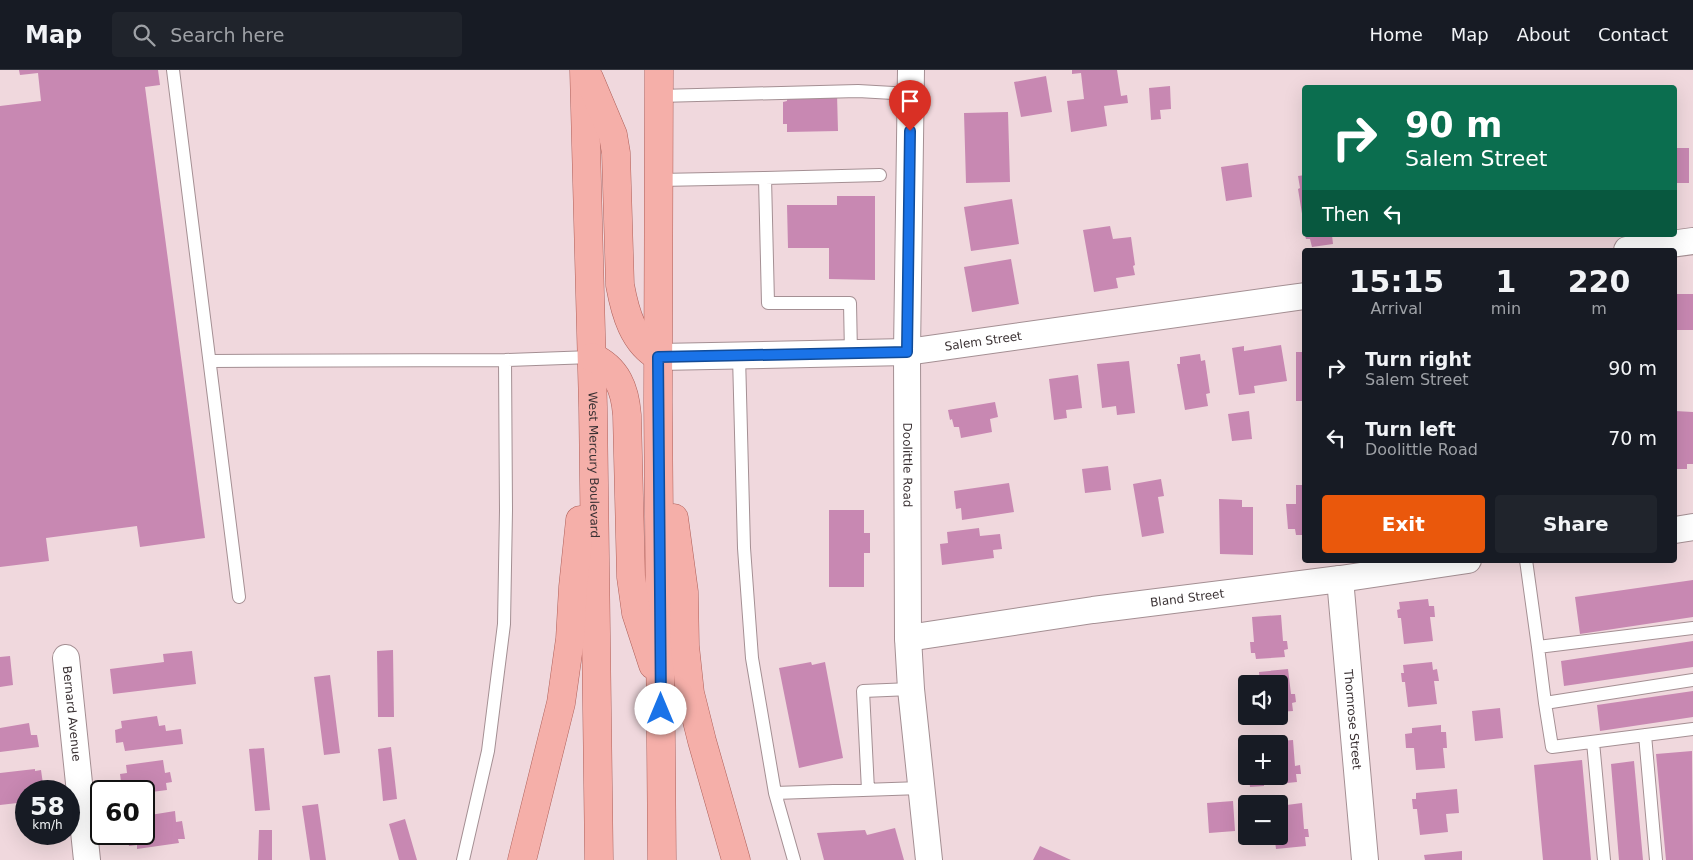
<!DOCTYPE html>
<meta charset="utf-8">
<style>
:root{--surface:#171b24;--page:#20242c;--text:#f1f3f6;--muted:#9ea1a6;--line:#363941;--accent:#ea580c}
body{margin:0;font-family:"DejaVu Sans",sans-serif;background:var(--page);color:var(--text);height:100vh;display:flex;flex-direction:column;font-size:19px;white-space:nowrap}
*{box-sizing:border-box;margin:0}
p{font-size:16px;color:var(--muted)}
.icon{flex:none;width:28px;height:28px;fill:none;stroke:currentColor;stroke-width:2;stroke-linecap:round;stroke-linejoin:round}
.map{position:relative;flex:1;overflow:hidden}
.side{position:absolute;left:1302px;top:178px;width:375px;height:315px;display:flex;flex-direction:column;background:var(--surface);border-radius:5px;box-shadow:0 5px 20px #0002}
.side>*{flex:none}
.top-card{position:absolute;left:1302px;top:15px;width:375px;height:152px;border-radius:5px;box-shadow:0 5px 20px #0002;background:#0b6e4f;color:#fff;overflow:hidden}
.buttons{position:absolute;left:1238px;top:605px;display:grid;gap:10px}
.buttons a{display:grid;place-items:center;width:50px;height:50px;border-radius:5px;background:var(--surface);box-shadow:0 5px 20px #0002;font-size:25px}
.speed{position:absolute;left:15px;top:710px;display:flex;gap:10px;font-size:25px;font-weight:700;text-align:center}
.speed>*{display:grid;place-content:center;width:65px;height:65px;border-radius:50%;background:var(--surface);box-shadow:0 5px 20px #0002;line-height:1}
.speed small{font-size:12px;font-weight:400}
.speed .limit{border:2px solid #111;border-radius:8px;background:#fff;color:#111}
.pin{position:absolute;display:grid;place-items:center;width:42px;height:42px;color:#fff;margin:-51px -21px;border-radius:50% 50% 50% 0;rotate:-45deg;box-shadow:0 0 5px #0007}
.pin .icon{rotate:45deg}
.me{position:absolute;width:55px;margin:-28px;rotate:0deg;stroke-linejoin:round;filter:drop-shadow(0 0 4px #0008)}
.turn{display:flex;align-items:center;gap:18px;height:105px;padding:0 20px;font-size:22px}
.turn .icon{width:65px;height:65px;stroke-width:2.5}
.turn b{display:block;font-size:35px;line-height:42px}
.then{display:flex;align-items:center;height:48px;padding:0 20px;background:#0003;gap:10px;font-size:19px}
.eta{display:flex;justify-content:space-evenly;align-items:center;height:85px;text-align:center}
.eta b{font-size:30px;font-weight:600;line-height:35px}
.primary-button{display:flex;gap:10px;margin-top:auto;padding:10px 20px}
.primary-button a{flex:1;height:58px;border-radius:5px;background:var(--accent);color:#fff;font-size:20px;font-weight:600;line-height:58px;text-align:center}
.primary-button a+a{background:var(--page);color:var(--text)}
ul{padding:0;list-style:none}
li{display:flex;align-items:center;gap:15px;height:70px;padding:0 20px}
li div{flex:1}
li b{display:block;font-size:19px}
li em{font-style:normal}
header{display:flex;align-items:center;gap:30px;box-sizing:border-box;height:70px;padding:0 25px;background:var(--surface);border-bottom:1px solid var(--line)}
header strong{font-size:24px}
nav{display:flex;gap:28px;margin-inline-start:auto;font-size:18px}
.search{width:350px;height:45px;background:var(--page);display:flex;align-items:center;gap:12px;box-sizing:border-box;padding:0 18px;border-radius:5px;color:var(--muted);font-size:19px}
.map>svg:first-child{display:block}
</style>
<header>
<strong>Map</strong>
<div class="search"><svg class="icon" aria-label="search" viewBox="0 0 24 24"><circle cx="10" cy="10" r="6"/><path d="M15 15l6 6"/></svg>Search here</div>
<nav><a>Home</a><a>Map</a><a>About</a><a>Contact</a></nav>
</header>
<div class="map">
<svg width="1693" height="790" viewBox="0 0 1693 790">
<rect width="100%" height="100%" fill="#f0d8dd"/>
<path fill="#c888b2" d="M19,0h139l2,15 -15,2 60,451 -65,9 -3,-21 -91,12 3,23 -49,6v-461l41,-5 -3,-28 -18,2z
M1072,0h45l4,26 6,-1 1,8 -24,3 3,20 -36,6 -4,-31 17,-2 -3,-26 -9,1z
M1046,6l6,36 -31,5 -7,-35z
M1170,16l1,23 -11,1 1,9 -10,1 -2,-32z
M837,24l1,37 -51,1v-8h-4v-22l4,-1v-6z
M1008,42l2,70 -44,1 -2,-70z
M1675,78h14v35h-14z
M1248,93l4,34 -26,4 -5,-34z
M1305,105v50l-1,1 -6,-37 2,-1 -2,-12z
M837,126h38v84l-46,-1v-31h-41l-1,-43h50z
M1012,129l7,45 -48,7 -7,-44z
M1110,156l3,13 18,-2 4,28 -2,1 2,9 -19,3 2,10 -24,4 -11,-62z
M1305,165h27l1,9 -21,3 -2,-8h-4z
M1011,189l8,45 -47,8 -8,-45z
M1675,224h18v36h-18z
M1281,275l6,36 -33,5 1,7 -16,2 -7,-47 12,-2v5z
M1296,282h9v49h-9z
M1200,284l1,7 4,-1 5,33 -4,1 2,12 -23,4 -8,-46h3v-7z
M1129,291l6,52 -18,2 -1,-9 -14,2 -5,-44z
M1078,305l4,33 -16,2 1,8 -13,2 -5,-41z
M995,332l3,15 -8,2 2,13 -31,6 -2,-11h-5l-2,-8 -2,1 -2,-10z
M1249,341l3,28 -20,2 -4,-27z
M1675,341l18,1v52h-6v5h-12z
M1108,396l3,24 -26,3 -3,-24z
M1161,409l3,17 -6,1 6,36 -22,4 -9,-53z
M1009,413l5,29 -52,8 -1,-12 -5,1 -2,-18z
M1296,415h9v50h-9l-1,-6h-7l-2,-25h10z
M1219,429l23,1v7h11v48l-33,-1z
M829,440h35v23h6v20h-6v34h-35z
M979,458l1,8 20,-2 2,15 -9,1 1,8 -52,7 -2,-21 8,-1 -1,-11z
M1693,510v37l-113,17 -5,-37z
M1428,529l1,7h5l1,11h-5l3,24 -29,3 -3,-26h-3l-1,-8 3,-1 -1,-7z
M1281,545l2,26h4l1,8 -4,1 1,7 -29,2 -1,-6h-4l-1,-11h4l-2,-25z
M1693,571v26l-129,19 -3,-25z
M393,580l1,67h-16l-1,-66z
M192,581l4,33 -83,10 -3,-25 54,-7 -1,-8z
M10,586l3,29 -13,2v-30z
M811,592l1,3 13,-3 18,96 -44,10 -20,-100z
M1432,592l1,8 4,-1 2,12h-5l3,23 -29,3 -3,-25h-3l-1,-9h3l-1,-8z
M1288,599l3,25h4l1,8 -4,1 1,8 -14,1v-28h-19l-1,-12z
M330,605l10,78 -16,2 -10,-78z
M1693,621v26l-93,14 -3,-26z
M1500,638l3,30 -28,3 -3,-30z
M157,646l2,10 6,-1 1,6 15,-2 2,15 -58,7 -2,-9 -7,1 -1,-13 7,-2 -1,-7z
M29,653l2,12h6l2,12 -39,5v-24z
M1441,655v7h5l1,16h-4l2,20 -29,2 -2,-22h-8l-1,-14 7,-1v-5z
M1293,670l2,26 5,-1 1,9h-5l1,8 -29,3v-3h-4v4l-14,1 -1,-11h30v-32h-11v-2z
M391,677l6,52 -14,2 -5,-52z
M264,678l6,62 -15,1 -6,-62z
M1692,681l1,109h-27l-10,-106z
M163,690l2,13 5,-1 2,10 -6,1 1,7 -23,3v-2h-15l-1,-2h-6l-2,-15 7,-1 -1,-8z
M1582,690l9,100h-48l-9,-95z
M1634,691l9,99h-24l-8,-96z
M35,699v2l6,-1 3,21h-18v11l-26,3v-32z
M1457,719l2,24 -13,1 2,18 -28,3 -3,-26h-4l-1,-10h4v-6z
M1233,731l2,30 -26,2 -2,-30z
M1302,733l2,26h4l1,8h-4l1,9 -30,3 -1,-8 -14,1 -1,-6h19v-30z
M318,734l8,56h-16l-8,-54z
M175,741l1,11 6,-1 3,18h-7l1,4 -42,6v-4l-8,1 -2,-12h17v-18z
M405,749l12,41h-18l-10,-36z
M895,758l9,32h-80l-7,-27 48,-3 2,5z
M259,760h13v30h-14z
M1040,776l31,14h-38z
M1462,781v9h-37l-1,-5z"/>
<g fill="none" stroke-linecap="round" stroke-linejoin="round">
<defs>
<path id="service" d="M173,0l66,527
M659,26l199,-5 53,3
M765,108l115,-3
M659,110l106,-2 3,125h82l1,51
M739,286l5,192 8,110 23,135 19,67
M211,291l294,-1 87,-3
M1526,490l12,87 155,-19
M1538,577l7,56
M1693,610l-148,23 7,44 141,-18
M1645,665l11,125
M1593,672l11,118
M868,720l-5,-99 48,-2
M775,723l146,-5
M463,790l25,-109 16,-127 2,-114 -1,-150"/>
<g id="minor">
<path id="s1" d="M911,0l-4,282 1,286 3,51 18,171"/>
<path d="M1627,180l66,-9"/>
<path id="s2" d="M659,287l248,-5 398,-56"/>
<path d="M1675,460l18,-3"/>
<path id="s3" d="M1340,509l25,281"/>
<path id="s4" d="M908,568l185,-28 247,-31 128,-19"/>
<path id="s5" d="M66,588l21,202"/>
</g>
<g id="primary">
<path id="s6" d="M584,0l9,337 6,453"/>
<path d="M659,0l-1,332 4,458"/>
<path d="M589,8l24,57 3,18 4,132c5,27 13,58 39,72"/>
<path d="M592,287c25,11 33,32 35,58l4,162 5,36 17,52"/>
<path d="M674,448l10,74 1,54 5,47 12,48 34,119"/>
<path d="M522,790l39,-157 9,-64 3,-52 7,-67"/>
</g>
</defs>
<use href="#service" stroke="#a48f93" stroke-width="14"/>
<use href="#minor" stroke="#a48f93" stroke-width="28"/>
<use href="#primary" stroke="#af605a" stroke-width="29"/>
<use href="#service" stroke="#fff" stroke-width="12"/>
<use href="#minor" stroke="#fff" stroke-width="26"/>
<use href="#primary" stroke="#f5afa9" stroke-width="28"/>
</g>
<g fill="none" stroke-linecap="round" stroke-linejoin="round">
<defs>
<path id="route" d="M661,639l-3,-352 249,-5 3,-221"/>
</defs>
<use href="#route" stroke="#114b97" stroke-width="12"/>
<use href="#route" stroke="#1a73e8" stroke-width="9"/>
</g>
<g text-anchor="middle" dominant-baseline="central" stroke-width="4" stroke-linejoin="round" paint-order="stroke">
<g font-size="12" fill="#3a3133" stroke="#fde5ea">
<text stroke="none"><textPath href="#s2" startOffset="325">Salem Street</textPath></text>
<text stroke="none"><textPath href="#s6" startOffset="395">West Mercury Boulevard</textPath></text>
<text stroke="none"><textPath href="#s1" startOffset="395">Doolittle Road</textPath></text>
<text stroke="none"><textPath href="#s4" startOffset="282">Bland Street</textPath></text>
<text stroke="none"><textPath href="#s5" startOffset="56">Bernard Avenue</textPath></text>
<text stroke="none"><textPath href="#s3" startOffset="141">Thornrose Street</textPath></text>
</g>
</g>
</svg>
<div class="buttons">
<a><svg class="icon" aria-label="sound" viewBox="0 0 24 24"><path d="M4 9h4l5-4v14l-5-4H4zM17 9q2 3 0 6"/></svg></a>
<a>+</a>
<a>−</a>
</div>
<div class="speed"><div>58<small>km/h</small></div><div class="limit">60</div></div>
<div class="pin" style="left:910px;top:61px;background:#d93025"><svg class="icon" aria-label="arrive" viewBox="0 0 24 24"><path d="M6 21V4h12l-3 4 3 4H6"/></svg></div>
<svg class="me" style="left:661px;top:639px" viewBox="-20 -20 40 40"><circle r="19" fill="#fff"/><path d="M0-13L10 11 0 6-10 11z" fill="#1a73e8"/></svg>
<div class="top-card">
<div class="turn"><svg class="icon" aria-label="right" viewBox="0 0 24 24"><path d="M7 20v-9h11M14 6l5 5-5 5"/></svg><div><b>90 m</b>Salem Street</div></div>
<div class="then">Then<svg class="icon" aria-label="left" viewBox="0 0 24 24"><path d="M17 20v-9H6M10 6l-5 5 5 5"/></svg></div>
</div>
<section class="side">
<div class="eta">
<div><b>15:15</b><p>Arrival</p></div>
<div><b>1</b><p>min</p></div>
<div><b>220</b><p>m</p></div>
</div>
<ul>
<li><svg class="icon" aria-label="right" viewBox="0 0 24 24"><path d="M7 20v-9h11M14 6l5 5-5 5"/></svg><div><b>Turn right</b><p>Salem Street</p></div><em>90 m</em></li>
<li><svg class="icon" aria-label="left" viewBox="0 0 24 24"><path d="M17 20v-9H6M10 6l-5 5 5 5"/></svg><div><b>Turn left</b><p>Doolittle Road</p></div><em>70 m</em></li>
</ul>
<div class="primary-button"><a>Exit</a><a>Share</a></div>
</section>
</div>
